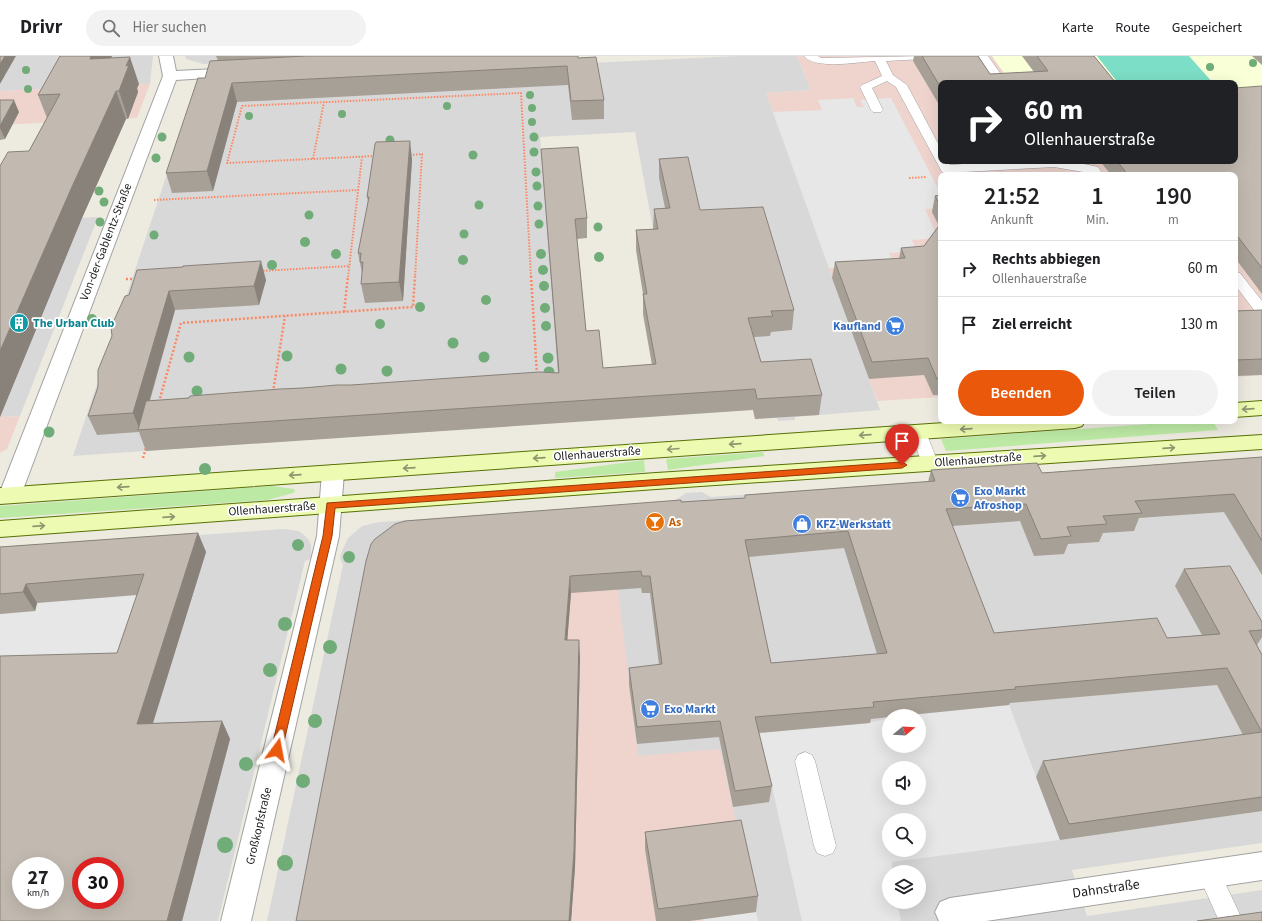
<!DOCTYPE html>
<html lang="de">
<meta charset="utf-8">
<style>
:root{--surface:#fff;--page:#f2f2f2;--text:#202124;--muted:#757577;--line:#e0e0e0;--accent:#ea580c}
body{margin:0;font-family:"Source Sans 3",sans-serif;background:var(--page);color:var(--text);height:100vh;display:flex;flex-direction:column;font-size:15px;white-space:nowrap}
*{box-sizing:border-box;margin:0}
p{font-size:13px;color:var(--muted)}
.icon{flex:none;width:22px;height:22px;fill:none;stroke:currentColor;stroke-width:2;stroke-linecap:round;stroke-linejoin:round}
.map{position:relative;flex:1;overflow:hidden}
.side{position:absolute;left:938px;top:116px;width:300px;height:252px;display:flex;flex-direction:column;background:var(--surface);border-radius:8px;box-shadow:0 4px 16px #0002}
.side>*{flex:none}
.guide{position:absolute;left:938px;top:24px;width:300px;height:84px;border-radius:8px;box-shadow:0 4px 16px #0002;background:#202124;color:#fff;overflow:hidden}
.needle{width:26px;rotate:72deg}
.controls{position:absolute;left:882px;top:653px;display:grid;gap:8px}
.controls a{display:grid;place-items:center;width:44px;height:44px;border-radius:50%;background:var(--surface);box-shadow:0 4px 16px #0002;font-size:20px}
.speed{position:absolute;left:12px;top:801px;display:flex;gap:8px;font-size:20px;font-weight:700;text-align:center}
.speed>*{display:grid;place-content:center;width:52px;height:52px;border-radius:50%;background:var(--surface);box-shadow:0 4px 16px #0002;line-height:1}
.speed small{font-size:10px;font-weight:400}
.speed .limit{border:6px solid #d22;background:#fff;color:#111}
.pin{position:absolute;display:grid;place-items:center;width:34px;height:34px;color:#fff;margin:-41px -17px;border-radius:50% 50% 50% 0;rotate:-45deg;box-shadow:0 0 4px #0007}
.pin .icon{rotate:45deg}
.me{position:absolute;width:44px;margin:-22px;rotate:13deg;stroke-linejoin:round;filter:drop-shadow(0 0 3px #0008)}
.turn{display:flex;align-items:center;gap:14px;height:84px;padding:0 20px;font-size:18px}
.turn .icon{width:52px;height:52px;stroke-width:2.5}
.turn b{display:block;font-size:28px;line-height:34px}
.eta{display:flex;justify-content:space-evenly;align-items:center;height:68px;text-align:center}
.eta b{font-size:24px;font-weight:600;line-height:28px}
.cta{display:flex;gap:8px;margin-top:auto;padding:8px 20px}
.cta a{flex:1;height:46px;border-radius:24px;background:var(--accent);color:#fff;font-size:16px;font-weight:600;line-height:46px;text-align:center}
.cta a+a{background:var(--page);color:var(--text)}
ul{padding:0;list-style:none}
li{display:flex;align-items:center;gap:12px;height:56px;padding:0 20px;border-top:1px solid var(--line)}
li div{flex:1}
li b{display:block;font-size:15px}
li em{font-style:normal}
header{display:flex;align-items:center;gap:24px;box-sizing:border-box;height:56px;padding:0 20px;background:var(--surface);border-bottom:1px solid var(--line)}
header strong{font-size:19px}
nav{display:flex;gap:22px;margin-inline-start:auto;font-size:14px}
.search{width:280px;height:36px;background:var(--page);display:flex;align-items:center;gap:10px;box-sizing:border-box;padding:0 14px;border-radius:22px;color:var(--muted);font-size:15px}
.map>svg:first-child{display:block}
</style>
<header>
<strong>Drivr</strong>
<div class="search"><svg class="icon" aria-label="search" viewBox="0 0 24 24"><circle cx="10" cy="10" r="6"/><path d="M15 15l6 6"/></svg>Hier suchen</div>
<nav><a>Karte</a><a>Route</a><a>Gespeichert</a></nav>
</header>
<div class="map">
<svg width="1262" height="865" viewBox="0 0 1262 865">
<rect width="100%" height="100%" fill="#edebe0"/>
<path fill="#d9d8d8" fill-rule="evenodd" d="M16,0h137l-3,28 -150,7v-7z
M185,0h203l-185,8 -17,-5z
M738,0h59l14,34 -45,3 114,317 -85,7v3l-17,1 -1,-3 -22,1 -2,-9 -100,-181 -18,-97 -95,5 23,285 -490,34 125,-375z
M98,161l-78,199 -20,1v-196z
M1262,401v386l-190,27 15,46 175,-26v31h-995l76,-356 -3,-7 1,-5 7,-15 14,-12 17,-4 295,-21 12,-8 16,-1 9,5zM889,660h30v30h-30zM889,712h30v30h-30zM889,764h30v30h-30zM889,816h30v30h-30z
M284,473l14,2 5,3 6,6 2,6v10l-1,3 -5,2 -87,360h-218v-372zM21,810h34v34h-34zM81,810h34v34h-34z"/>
<path fill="#efd4ce" d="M797,0h195l19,27h-70v78h294v14h-294v222l-64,4 -111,-308 45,-3z
M150,28l-13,34 -137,7v-34z
M1235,202l27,36v81l-27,2z
M20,360l-13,33 -7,4v-36z
M374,501l243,25 21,174 82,-7 36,163 -53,7v2h-397z"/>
<path fill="#f9ffd7" d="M992,0h270v45l-27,2v-20h-224z"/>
<path fill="#bce9a4" d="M1192,365h21l5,9 -272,21 -5,-12z
M763,396l1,4 -96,14 -2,-11z
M644,404l1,12 -90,6v-6z
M272,430l22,3 1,3 -2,1 -25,7 -268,18v-12z"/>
<path fill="#7cdec6" d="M1097,0h92l24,27h-95z"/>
<path fill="#e7e7e7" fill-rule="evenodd" d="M853,42l4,9h7l-4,-7 31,-2 50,96v14l-16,1 13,29 -26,2 4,11 -27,2 9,20 -49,-6 -20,1 -56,-156 49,-2 -4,-10z
M50,507l103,30 -26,79 -127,21v-79l35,-3z
M1009,649l51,135 -168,22v10h-3v30h8l4,19h-99l-42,-188 109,-10 20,-5v28h30v-30h-19zM889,712h30v30h-30zM889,764h30v30h-30z
M756,856l2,9h-55v-2z"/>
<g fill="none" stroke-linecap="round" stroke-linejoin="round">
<defs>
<path id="service" d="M804,0h14l3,2 108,-2 -5,3 -38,2 7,14 14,10 34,64v12h6l3,4c49,-3 100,-10 148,2l5,8h-12l-2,-2 -35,-6 -108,6 -4,-1 -46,-85 -9,-6 -15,7 11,22 -2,2h-8l-2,-2 -11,-23 2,-2 20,-9 -7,-15c-17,1 -60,9 -71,-5z
M978,0h10l19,27h-12z
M1235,216l5,1 22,28v14l-5,-1 -22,-29z
M918,370l6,2 2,4 12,31 -2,4 -6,2 -6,-2 -2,-4 -12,-31 2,-4z
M805,696l7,3 3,6 21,85 -3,7 -8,3 -8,-3 -3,-7 -19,-85 3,-6z
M1209,807l8,3 26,55h-24l-21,-47 3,-8z"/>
<path id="minor" d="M159,0h14l3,15 61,-3 5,1 2,3 -2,3 -5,1 -61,4 -155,415 -3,6 -8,2 -8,-2 -2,-9 163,-416z
M333,409l8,3 3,5 -5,63 -88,385h-30l96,-385 5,-63 3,-5z
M1262,796v28l-276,41h-47l-4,-9 5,-10 10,-4z"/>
<path id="secondary" d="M1262,345v14l-27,2v-14z
M973,365h112l-3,5 -7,2 -1075,76v-16z
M1262,379v14l-606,40 -656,48v-16l656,-48z"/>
</defs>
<use href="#service" stroke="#a2a2a2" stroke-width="1"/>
<use href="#minor" stroke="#a2a2a2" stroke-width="2"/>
<use href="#secondary" stroke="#567103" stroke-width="2"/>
<path stroke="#fb8863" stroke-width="2" stroke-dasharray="1.5 1.5" stroke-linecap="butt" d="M410,99l12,-1 -7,123
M375,100l-148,7 15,-57 279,-13 10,184
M313,103l11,-57
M909,122l18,-1
M154,144l205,-10
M260,215l90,-5
M348,221l14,-120"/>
<path stroke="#fb8863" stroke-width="2.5" stroke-dasharray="2 2" stroke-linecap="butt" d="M531,220l6,99
M126,223h12
M344,256l4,-36
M273,336l12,-76
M159,346l22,-79 232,-16 2,-31
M143,402l3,-10"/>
<use href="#service" fill="#fff" fill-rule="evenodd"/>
<use href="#minor" fill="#fff" fill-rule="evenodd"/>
<use href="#secondary" fill="#ecfab2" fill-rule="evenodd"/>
</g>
<g fill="#70ac78">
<circle cx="1253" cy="7" r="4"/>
<circle cx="1210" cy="11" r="4"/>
<circle cx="26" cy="14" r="4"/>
<circle cx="28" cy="33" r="4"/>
<circle cx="530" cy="39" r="4"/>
<circle cx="447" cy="50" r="4"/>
<circle cx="532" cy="52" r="4"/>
<circle cx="342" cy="58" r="4"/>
<circle cx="249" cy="60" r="4"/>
<circle cx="532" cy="66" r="4"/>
<circle cx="162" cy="81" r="4.5"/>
<circle cx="534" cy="81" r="4.5"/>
<circle cx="390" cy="84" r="4.5"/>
<circle cx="534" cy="96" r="4.5"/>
<circle cx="473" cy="99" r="4.5"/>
<circle cx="156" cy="102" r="4.5"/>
<circle cx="536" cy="116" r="4.5"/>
<circle cx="537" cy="130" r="4.5"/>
<circle cx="99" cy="135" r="4.5"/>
<circle cx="104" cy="146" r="4.5"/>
<circle cx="479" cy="149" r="4.5"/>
<circle cx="538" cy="150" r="4.5"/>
<circle cx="309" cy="159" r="4.5"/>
<circle cx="100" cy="166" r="4.5"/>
<circle cx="539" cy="168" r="4.5"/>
<circle cx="598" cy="171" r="4.5"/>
<circle cx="464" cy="178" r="4.5"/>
<circle cx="154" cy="179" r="4.5"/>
<circle cx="305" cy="186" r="5"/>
<circle cx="336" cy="198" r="5"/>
<circle cx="541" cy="198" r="5"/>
<circle cx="599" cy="201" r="5"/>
<circle cx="463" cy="204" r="5"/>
<circle cx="272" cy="209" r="5"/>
<circle cx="543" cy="214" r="5"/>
<circle cx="544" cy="230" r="5"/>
<circle cx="486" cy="244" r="5"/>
<circle cx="420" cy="251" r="5"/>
<circle cx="545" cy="252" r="5"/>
<circle cx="92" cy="263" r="5"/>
<circle cx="380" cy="268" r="5"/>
<circle cx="546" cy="270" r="5"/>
<circle cx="453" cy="287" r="5.5"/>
<circle cx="287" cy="300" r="5.5"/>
<circle cx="189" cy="301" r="5.5"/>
<circle cx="484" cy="301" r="5.5"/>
<circle cx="548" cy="302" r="5.5"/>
<circle cx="341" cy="313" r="5.5"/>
<circle cx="387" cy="315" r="5.5"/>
<circle cx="549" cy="316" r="5.5"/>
<circle cx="197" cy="335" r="5.5"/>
<circle cx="49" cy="376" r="5.5"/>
<circle cx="205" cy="413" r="6"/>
<circle cx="298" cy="489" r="6"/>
<circle cx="349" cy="501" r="6"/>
<circle cx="285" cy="568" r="7"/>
<circle cx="330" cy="591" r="7"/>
<circle cx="270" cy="614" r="7"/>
<circle cx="315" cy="665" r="7"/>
<circle cx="246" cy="708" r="7"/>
<circle cx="303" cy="725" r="7"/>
<circle cx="225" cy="789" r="8"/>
<circle cx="285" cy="807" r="8"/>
</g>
<path fill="#a7a097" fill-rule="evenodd" d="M60,0h52l-1,2 28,26 -2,4 1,4 -10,27h-2l-44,99 -82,199v-251l29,-15 18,-33 -9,-23z
M216,0h362v2l26,42v19l-32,1 -4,-35 -331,17 -24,89 -41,2 -6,-20 52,-112z
M914,0h64l12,18 44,-2 -12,-16h72l22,27h-175v25l-28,-47z
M1252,0h10v9z
M1262,30v208l-27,-36v-83h-124l-11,-14h135z
M0,44l19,12 -14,27 -5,1z
M541,93l46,69v20l-10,1 9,92 17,37 49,-3 -9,-51v-20l-7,-44v-20l17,-1 1,-20 11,-1 -6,-30v-19l41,51 94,100 -2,20 -21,2 -1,4 -16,1 7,25 61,33 -3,20 -64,4 -2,-9 -607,41 -7,-19 -42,3 -9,-19 41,-121 137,-15 -7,25 -84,5 -25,91 153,-13 255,-15z
M412,103l-9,142 -38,2 -4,-19 1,-11 -4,-20 10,-51 -1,-5z
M941,139v200h-8l-9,-20 -55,4 -37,-101 3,-16 64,-3 2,-11 23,-2 15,-20 -7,-14 3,-16z
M1262,254v65l-27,1v-65z
M1262,401v118l-38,-63 -85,6 -5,13 -31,2 -4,9 -31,2 -4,10 -30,2 -14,-35 -68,5 42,107 173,5 35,-3 -27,-49 9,-17 78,53v15l-5,8 5,10v156l-202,29 -24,-63 7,-16 200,-26 -26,-50 -207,18 -1,2 -109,11h-11v1l-18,2 -1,4 -112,10 14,53 -3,16 -36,5 -14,-70 -82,7 -8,-59v-17l30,-3 -9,-72h-8l-1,-5 -70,5 -4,47 13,17 -5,210 -4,54h-275l70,-360 315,-59 64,-4v-3l183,-13 3,-12 111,3zM844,492l33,106 -106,9 -22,-106z
M198,477l8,19 -53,171 69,-2 8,18 -48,182h-182l117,-268 20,-58 -100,8 -2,8 -35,3v-67z
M645,776l113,64 -2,16 -66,9h-34l-11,-72z"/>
<path fill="#88827b" d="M5,0h11l-16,28v-20z
M91,0h21l-13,30 -9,-27z
M130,1l9,27 -2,4 1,4 -10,27 -9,-28 7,-25z
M232,27l5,19 -24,89 -6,-20z
M116,35l10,28 -44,99 -82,199v-66l71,-162z
M14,44l5,12 -14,27 -5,-11v-2z
M410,85l2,18 -9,142 -4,-19z
M261,205l5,19 -7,25 -5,-19z
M169,235l6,19 -34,120h-1l-7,-17z
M198,477l8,19 -59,190 -10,-18z
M570,520l1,17 -5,64 -1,-17z
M26,528l11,19 -2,8 -12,-19z
M579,584l1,17 -5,210 -4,54h-2z
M222,665l8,18 -48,182h-15z"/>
<path fill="#c2bab0" stroke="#88827b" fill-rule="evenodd" d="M0,0h5l-5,8z
M60,0h31l-1,3 40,-2 -4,9 3,-1 -10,26h-3l-45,98 -71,162v-185l8,-14 21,-1 31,-57 -22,1z
M306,0h272v2l18,-1 8,43 -33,1 -4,-35 -335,17 -25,88 -41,2 32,-95h7l5,-17z
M922,0h56l12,18 58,-3 -11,-15h57l22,27h-175v5z
M1262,30v182l-27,-35v-58h-107l-11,-14h118v-73z
M0,44h14l-14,26z
M410,85l-11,141 -38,2 2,-22h-3l1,-9h-3l11,-56h-2l8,-53 1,-2z
M578,91l9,71 -12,1 11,112 13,-1 4,38 53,-4 -13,-70h4l-11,-64 22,-1 -4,-20 16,-1 -11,-49 29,-2 12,53 63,-3 31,103 -23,1 2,5 -25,2 13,44 50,-3 11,36 -65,4 -2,-10 -617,41 8,-29 43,-3 1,-2 90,-7 23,-1 34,-3h14l188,-13 20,1 -18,-224z
M941,139v12l-6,-11z
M941,167v155l-4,1 -9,-21 -56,4 -37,-100 70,-4 -4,-10 23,-2z
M261,205l-7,25 -85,5 -36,122 -45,3 10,-29v-17l14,-34 -1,-9 14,-31 4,-1 8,-25 46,-3v-1z
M1262,254v49l-27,1v-49z
M1262,401v84l-28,-47 -99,7 7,12 -39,3 4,8 -40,3 4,9 -30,3 -15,-35 -80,5 48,124 163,-15 10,20 53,-4 -36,-65 46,-3 32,56v8l-13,1 13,24v142l-193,27 -26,-63 219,-29 -35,-64 -212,19 1,2 -143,13 1,5 -119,10 17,69 -37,5 -15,-70 -83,6 -8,-59 33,-4 -12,-88h-8l-1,-5 -71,5 -5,64h14l-5,211 -5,70h-273l70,-360 5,-17 4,-5 20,-15 10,-3 276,-21v2l64,-4v-3l190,-14 -4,-11 106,-7 5,10zM848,475l39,122 -116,10 -26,-123z
M198,477l-61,191 85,-3 -55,200h-167v-265l117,-3 27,-79 -118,10 -3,8 -23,2v-47zM21,810h34v34h-34zM81,810h34v34h-34z
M741,764l17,76 -100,13 -13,-77z
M1262,856v9h-65z"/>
<defs><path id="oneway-shaft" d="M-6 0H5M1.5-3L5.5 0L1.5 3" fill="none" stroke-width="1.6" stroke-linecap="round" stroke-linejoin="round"/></defs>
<g stroke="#8e966e">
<use href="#oneway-shaft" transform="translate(1248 353) rotate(176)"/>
<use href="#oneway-shaft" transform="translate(966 373) rotate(176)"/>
<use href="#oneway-shaft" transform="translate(865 379) rotate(176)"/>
<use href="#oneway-shaft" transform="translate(735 388) rotate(176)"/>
<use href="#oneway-shaft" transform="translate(1169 392) rotate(-4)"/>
<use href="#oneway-shaft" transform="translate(673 393) rotate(175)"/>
<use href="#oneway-shaft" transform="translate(1040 400) rotate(-4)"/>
<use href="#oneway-shaft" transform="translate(539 402) rotate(176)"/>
<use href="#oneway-shaft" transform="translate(409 412) rotate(176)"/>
<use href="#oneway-shaft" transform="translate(295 419) rotate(176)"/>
<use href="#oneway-shaft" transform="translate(123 431) rotate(176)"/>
<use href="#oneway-shaft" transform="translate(169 461) rotate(-4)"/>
<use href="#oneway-shaft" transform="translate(39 470) rotate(-4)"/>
</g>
<path fill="#ea580c" stroke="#983908" d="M902,406l5,3 -5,3 -567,40 -3,28 -50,214 -1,4 -4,1 -4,-1 -2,-4 52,-214 4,-33z"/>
<defs>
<symbol id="building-disc" viewBox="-11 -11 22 22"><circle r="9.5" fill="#0f9aa8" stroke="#fff"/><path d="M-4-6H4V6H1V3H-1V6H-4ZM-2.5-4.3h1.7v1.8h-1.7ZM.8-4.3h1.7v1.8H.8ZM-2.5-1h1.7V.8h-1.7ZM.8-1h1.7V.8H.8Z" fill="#fff"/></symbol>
<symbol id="supermarket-disc" viewBox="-11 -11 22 22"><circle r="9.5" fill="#3f7fe0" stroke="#fff"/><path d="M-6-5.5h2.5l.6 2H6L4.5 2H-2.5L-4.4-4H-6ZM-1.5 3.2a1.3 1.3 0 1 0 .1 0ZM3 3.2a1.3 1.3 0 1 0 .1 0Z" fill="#fff"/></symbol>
<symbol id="bar-disc" viewBox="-11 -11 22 22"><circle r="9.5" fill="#e8710a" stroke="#fff"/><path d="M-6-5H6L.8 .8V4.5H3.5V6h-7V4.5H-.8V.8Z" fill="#fff"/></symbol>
<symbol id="shop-disc" viewBox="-11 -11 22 22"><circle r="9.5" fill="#3f7fe0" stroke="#fff"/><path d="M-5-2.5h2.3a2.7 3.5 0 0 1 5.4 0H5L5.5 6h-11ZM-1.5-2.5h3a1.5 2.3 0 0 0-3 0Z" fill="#fff"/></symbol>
</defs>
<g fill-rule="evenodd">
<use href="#building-disc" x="8" y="256" width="22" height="22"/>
<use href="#supermarket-disc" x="884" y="259" width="22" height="22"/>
<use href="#supermarket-disc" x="949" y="431" width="22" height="22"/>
<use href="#bar-disc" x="644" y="455" width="22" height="22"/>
<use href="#shop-disc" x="791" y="457" width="22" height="22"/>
<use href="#supermarket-disc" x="639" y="642" width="22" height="22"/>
</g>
<g text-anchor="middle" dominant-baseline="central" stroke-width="3.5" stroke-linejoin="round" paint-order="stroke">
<g font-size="12" fill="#1b1b1b" stroke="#fff">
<text transform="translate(106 186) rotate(-69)">Von-der-Gablentz-Straße</text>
<text transform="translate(597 398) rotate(-4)">Ollenhauerstraße</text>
<text transform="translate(978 404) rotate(-4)">Ollenhauerstraße</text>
<text transform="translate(272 453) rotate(-4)">Ollenhauerstraße</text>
<text transform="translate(259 770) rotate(-77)">Großkopfstraße</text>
</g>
<g font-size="12" font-weight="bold" fill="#0d838f" stroke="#fff" text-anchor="start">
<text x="33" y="267">The Urban Club</text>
</g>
<g font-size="12" font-weight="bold" fill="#366cbe" stroke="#fff" text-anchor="start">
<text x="881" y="270" text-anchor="end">Kaufland</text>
<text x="974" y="435">Exo Markt<tspan x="974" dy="14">Afroshop</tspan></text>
<text x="816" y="468">KFZ-Werkstatt</text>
<text x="664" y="653">Exo Markt</text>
</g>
<g font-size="12" font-weight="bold" fill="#c56008" stroke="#fff" text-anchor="start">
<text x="669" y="466">As</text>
</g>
<g font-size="14" fill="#1b1b1b" stroke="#fff">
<text transform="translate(1106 833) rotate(-8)">Dahnstraße</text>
</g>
</g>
</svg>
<div class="controls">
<a><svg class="needle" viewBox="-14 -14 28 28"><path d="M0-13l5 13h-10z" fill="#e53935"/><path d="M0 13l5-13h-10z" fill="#757577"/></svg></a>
<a><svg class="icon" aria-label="sound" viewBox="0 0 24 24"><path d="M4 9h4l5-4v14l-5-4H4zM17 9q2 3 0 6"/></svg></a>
<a><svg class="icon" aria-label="search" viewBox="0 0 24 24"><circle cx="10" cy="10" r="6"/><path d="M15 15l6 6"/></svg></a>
<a><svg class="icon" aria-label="layers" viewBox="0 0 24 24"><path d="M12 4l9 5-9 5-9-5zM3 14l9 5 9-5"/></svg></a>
</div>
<div class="speed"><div>27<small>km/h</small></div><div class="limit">30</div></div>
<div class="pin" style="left:902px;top:409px;background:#d93025"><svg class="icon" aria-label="arrive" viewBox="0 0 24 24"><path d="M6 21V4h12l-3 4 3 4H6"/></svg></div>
<svg class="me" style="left:277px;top:694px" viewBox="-20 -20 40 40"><path d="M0-17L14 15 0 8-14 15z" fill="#ea580c" stroke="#fff" stroke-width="4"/></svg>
<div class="guide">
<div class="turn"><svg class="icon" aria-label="right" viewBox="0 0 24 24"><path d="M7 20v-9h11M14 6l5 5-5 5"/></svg><div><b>60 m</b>Ollenhauerstraße</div></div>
</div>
<section class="side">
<div class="eta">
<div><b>21:52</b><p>Ankunft</p></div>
<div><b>1</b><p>Min.</p></div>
<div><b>190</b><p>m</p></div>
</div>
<ul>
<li><svg class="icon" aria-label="right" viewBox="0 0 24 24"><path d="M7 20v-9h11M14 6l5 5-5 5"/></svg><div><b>Rechts abbiegen</b><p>Ollenhauerstraße</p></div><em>60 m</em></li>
<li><svg class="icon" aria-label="arrive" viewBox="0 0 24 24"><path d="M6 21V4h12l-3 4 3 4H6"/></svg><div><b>Ziel erreicht</b></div><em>130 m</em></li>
</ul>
<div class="cta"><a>Beenden</a><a>Teilen</a></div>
</section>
</div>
